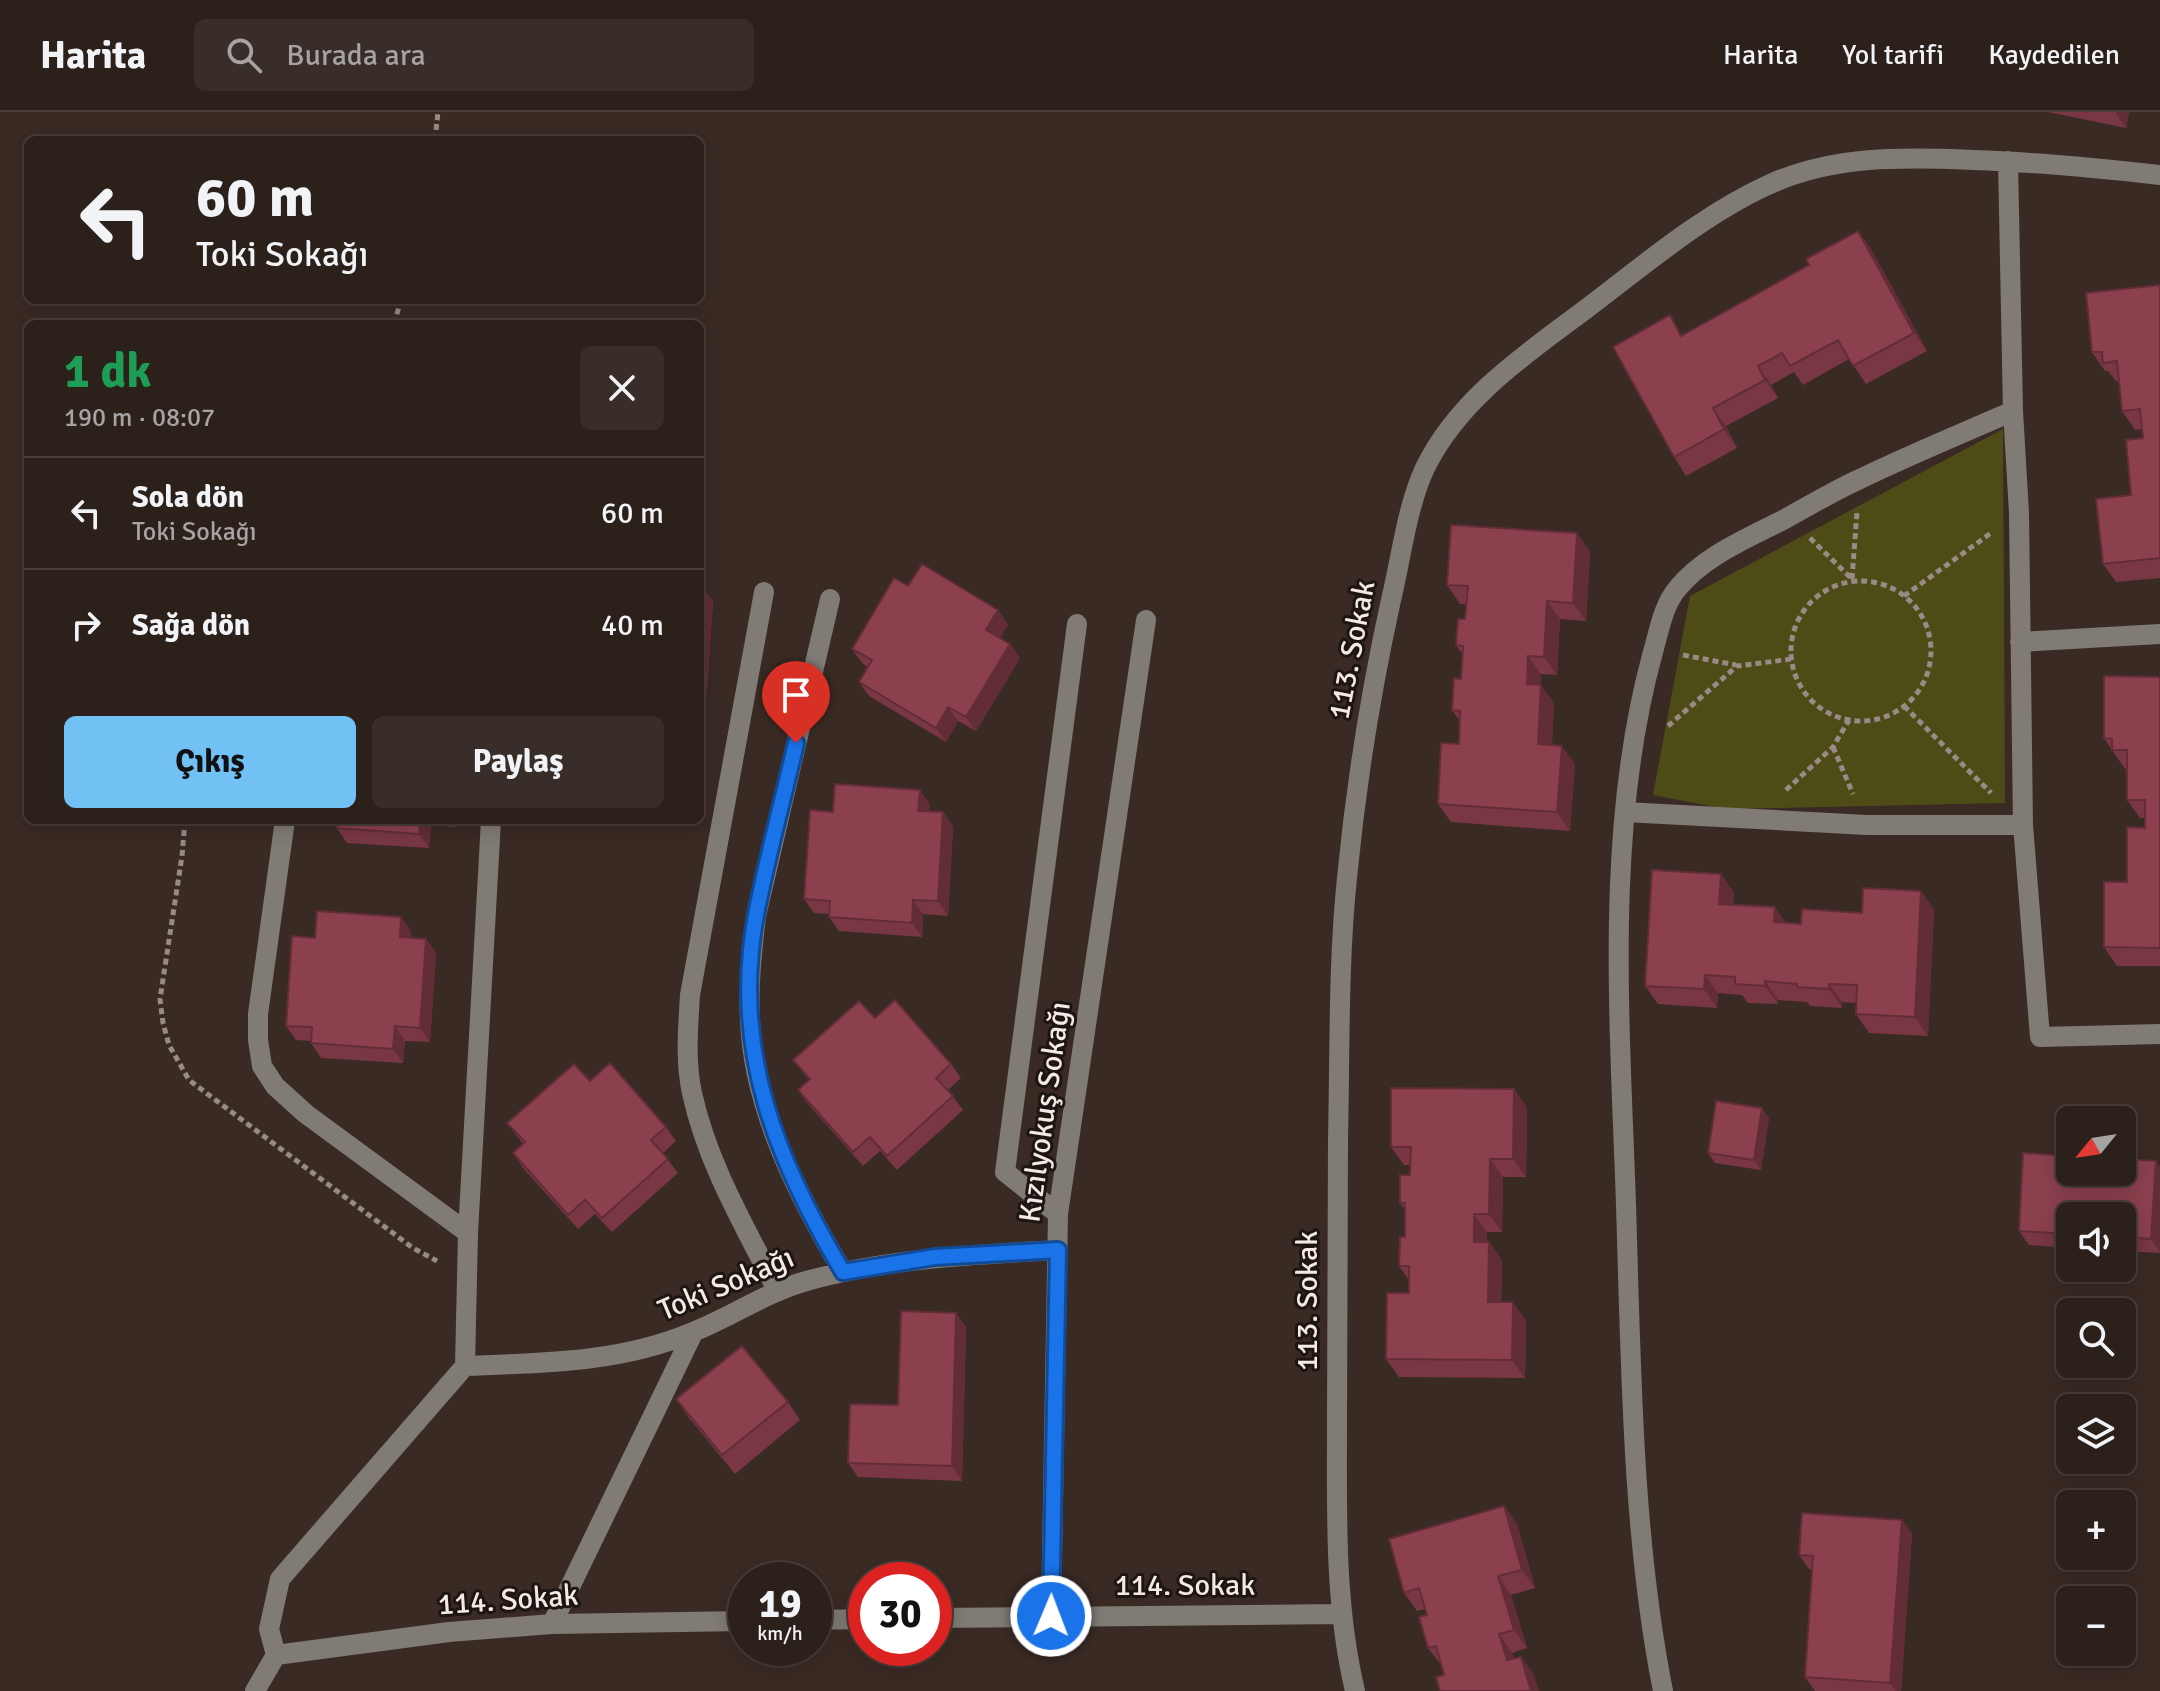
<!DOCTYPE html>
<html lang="tr">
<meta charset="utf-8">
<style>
:root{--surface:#2c201b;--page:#382d28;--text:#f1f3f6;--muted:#a6a3a3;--line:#483e3a;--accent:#72c1f5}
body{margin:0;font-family:Signika,sans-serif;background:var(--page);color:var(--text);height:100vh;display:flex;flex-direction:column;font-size:30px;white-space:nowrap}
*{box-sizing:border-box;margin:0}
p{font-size:26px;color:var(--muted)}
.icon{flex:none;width:44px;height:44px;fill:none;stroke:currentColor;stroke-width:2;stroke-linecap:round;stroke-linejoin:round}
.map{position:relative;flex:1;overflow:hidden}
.side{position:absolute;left:24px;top:208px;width:680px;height:504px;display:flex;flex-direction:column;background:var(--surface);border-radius:12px;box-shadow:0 4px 20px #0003,0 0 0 2px var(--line)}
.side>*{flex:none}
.hud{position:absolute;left:24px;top:24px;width:680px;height:168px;border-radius:12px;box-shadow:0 4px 20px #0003,0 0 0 2px var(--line);background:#2c201b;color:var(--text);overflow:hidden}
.needle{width:52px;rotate:240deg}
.controls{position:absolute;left:2056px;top:994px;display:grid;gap:16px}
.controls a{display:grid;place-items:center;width:80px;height:80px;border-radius:12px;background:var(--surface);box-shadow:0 4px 20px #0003,0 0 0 2px var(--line);font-size:40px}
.speed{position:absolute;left:728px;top:1450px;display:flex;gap:16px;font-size:40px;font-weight:700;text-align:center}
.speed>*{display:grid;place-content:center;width:104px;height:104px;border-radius:50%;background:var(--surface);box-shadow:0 4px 20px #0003,0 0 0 2px var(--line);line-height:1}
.speed small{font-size:20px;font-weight:400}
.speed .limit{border:12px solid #d22;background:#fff;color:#111}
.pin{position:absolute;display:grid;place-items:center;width:68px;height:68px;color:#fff;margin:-82px -34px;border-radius:50% 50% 50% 0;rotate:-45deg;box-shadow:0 0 8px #0007}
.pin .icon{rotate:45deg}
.me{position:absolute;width:88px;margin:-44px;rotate:1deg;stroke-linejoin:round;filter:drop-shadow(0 0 6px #0008)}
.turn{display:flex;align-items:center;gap:28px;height:168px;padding:0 40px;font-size:36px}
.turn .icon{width:104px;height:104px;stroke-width:2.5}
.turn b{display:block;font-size:56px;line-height:68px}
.round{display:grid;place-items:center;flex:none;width:84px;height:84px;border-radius:12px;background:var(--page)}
.summary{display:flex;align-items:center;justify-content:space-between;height:136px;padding:0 40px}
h1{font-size:48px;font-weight:700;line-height:60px;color:#1e9e55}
.button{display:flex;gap:16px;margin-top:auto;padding:16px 40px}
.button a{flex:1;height:92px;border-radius:12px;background:var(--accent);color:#111;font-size:32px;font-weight:700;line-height:92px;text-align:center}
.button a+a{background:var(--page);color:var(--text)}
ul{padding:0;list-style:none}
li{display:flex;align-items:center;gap:24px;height:112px;padding:0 40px;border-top:2px solid var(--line)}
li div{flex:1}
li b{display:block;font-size:30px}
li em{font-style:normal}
header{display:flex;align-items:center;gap:48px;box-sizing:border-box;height:112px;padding:0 40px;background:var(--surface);border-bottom:2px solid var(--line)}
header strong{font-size:38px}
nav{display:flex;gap:44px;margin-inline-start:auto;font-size:28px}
.search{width:560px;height:72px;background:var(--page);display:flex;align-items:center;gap:20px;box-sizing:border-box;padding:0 28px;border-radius:12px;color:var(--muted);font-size:30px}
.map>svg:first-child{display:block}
</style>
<header>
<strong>Harita</strong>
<div class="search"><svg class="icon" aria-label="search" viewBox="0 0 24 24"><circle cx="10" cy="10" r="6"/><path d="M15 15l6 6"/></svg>Burada ara</div>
<nav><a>Harita</a><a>Yol tarifi</a><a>Kaydedilen</a></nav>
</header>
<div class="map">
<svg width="2160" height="1579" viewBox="0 0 2160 1579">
<rect width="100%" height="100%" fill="#3a2a24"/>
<path fill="#4d4c17" d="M2003,317l2,374 -279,6 -73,-14 37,-199z"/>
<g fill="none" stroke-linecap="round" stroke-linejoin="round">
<path stroke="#988b85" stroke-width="5" stroke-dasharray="6 4" stroke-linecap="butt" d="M435,28l3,-28
M394,212l7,-24
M1810,426l41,40
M1852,467l5,-67
M1791 539a70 70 0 1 1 140 0a70 70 0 1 1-140 0Z
M1904,484l87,-63
M1683,543l53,10
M1904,594l87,87
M1668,614l69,-60 55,-7
M1833,635l20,47
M1786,678l47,-43 16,-27
M185,708l-3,36 -22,143 3,24 6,22 20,35 224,168 24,13"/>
<path stroke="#807b74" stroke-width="20" d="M2008,49l5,250 6,102 4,312 17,212 120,-3
M764,480l-74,403c-2,33 -5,66 2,98 15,70 53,134 85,197
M830,487l-74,317c-4,35 -8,69 -6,104 3,88 49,178 93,252
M2020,530l140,-8
M1625,700l242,13h156
M285,708l-27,194v26l4,26 13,20 31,28 162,119
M1058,1102l-53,-42 72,-548
M465,1254c77,-3 155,-3 228,-34 40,-16 75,-41 117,-52 81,-22 164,-25 248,-30
M1051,1504l7,-402 88,-594
M934,1506l406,-4
M814,1508l52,-1
M552,1512l141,-291
M276,1543l173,-23 103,-8 194,-3
M255,1579l21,-36 -7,-26 11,-50 185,-213 3,-133 23,-413
M1355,1579c-21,-89 -18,-179 -18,-270 0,-94 0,-188 1,-282 2,-87 0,-175 9,-261 9,-94 24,-187 44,-278 10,-41 16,-94 34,-132 32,-66 95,-110 153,-153 59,-44 122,-99 190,-130 65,-30 135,-28 205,-25 62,2 125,8 187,15
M1663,1579c-31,-156 -32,-327 -37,-486 -6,-182 -22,-376 27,-553 6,-21 10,-46 24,-63 27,-33 69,-50 106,-69 26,-14 52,-30 79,-42 50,-24 101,-45 151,-67"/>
</g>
<path fill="#783743" d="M2048,0h81l-3,16z
M1858,119l13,18 56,102 -61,33 -17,-25 -46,26 -9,-13 -23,13 7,13 -52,28 11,22 -51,28 -12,-19 135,-192z
M2160,173v293l-44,4 -13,-18 28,-69 12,-57 -1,-9 -7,1 -13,-19 -3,-30h-3l-8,-10h-3l-13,-19z
M1577,421l13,19 -4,69 -26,-2 -3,56 -16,-1 -1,11 14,18 -2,42 23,19 -5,67 -119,-9 -13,-18 21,-60 1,-23 -8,-11 9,-31 1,-25 -6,-9 9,-26 2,-15h-7l-13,-19z
M908,474l90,24 10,15 -8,13 10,6 10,14 -44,73 -18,-10 -12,21 -77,-46 -10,-14 9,-15 -6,-4 -10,-14z
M700,475l13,14 -6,89 -7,-1z
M2160,565v289h-43l-13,-19 41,-119v-10h-5l-13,-18v-31h-2l-21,-31z
M920,678l10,15 -1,6 14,1 10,15 -5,89 -25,-2 -1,23 -83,-6 -10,-14v-3l-15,-1 -10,-14 29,-87z
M318,708h138v7l-25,-2 -2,23 -82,-5 -10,-15v-2l-15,-1z
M1921,779l13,19 -6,126 -59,-3 -13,-19v-11l-14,-1v6l-32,-2 -3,-4 -29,-2v4l-30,-1 -6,-8 -24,-2 -1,15 -59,-4 -13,-18 89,-94 -1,12 53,19 15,1 61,-11z
M401,805l10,14v7l15,1 10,14 -6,89 -25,-1 -2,22 -82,-5 -10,-15v-2l-15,-1 -10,-14 29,-88z
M875,906l76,46 10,14 -13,12 15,20 -66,60 -17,-19 -17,15 -55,-62 -10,-14 11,-10 -16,-20z
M590,969l76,46 10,14 -13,12 15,20 -66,59 -17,-18 -17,15 -55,-61 -10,-15 10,-9 -16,-21z
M1514,977l13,19 -1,69h-23l-1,55h-15v10h2l13,18 -1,42 25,18 -1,58 -126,-1 -13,-18 23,-66v-13l-10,-14 6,-29v-27l-5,-7 10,-28v-10h-6l-13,-18z
M1769,1006l-8,52 -46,-7 -7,-10z
M2160,1055v86l-38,-2v-35h-52v32l-41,-3 -10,-14z
M956,1201l10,14 -4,154 -104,-4 -10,-14 50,-58z
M676,1287l112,3 12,18 -65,54 -46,-56z
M1504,1394l13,18 18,64 -24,7 16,53 -15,5 2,6 7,-2 13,18h-90l-2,-9 -14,-18 -1,-33 -2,-6 -8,2 -13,-18z
M1902,1408l10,14 -11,157h-86l-10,-14 7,-107 -3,-1 -10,-14z"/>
<path fill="#622d37" d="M2116,0h13l-3,16 -10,-14z
M1858,119l13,18 56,102 -13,-18z
M1758,254l13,19 7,13 -13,-18z
M1713,296l13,18 11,22 -13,-19z
M1577,421l13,19 -4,69 -13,-18z
M703,475l10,14 -6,89 -7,-11v-47z
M1547,489l13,18 -3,56 -13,-18z
M998,498l10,15 -12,20 -10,-15z
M1010,532l10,14 -44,73 -10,-14z
M1528,544l13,18 -2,28 -12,-18z
M1541,573l13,18 -3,60 -13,-19z
M948,595l10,14 -12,21 -10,-14z
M1562,634l13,18 -5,67 -13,-19z
M920,678l10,15 -2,20 -10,-14z
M943,700l10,15 -5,89 -10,-15z
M420,708h7l4,5 -2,23 -10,-14z
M1721,762l13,18 -2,30 -13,-18z
M1921,779l13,19 -6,126 -13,-19z
M913,788l10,14 -1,23 -10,-14z
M1775,795l13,18 -14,-3z
M401,805l10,14 -1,20 -10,-14z
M426,827l10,14 -6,89 -10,-14z
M1705,863l13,18 -1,15 -13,-19z
M1765,869l13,19v4l-13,-18z
M1829,872l13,18v6l-13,-19z
M395,914l10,15 -2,22 -10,-14z
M1514,977l13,19 -1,69 -13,-18z
M1762,996l7,10 -8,52 -7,-10z
M1490,1047l13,18 -1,55 -13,-18z
M2156,1049l4,6v85l-9,-13z
M1474,1102l13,18v28l-13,-18z
M1489,1130l13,18 -1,60 -13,-18z
M1513,1190l13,18 -1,58 -13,-18z
M956,1201l10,14 -4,154 -10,-15z
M1504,1394l13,18 18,64 -13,-18z
M1902,1408l10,14 -11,157h-5l-6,-8z
M1498,1464l13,19 16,53 -13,-18z
M1499,1522l13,19 8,26 -13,-19z
M1521,1545l13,18 5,16h-8z"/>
<path fill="#8c404e" stroke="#622d37" stroke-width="2" d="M1858,119l56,102 -61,33 -15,-26 -48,26 -8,-13 -24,13 7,14 -52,28 11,21 -50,28 -61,-110 57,-32 11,21 128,-71 -3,-6z
M2160,173v273l-57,6 -7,-65 35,-4 -5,-55 17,-2 -3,-29 -18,2 -5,-50 -14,2 -1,-11h-10l-6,-59z
M1451,413l126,8 -4,70 -26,-2 -3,56 -16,-1 -1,28 14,1 -3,59 24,2 -5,66 -119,-8 3,-61 18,1 1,-33 -8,-1 2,-32 7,1 2,-33 -7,-1 2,-26h7l3,-33 -21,-1z
M922,452l76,46 -12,20 24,14 -44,73 -18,-10 -12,21 -77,-46 13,-22 -20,-11 42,-71 14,8z
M700,475h3l-3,45z
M2104,564l56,1v271l-56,-1v-65h23v-55l18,1v-28h-18v-50h-15v-11l-8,-1z
M835,672l85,6 -2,21 25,1 -5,89 -25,-1 -1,23 -83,-6 1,-16 -26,-2 6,-89 23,2z
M337,708h83l-1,14 -82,-6z
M1652,758l69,4 -2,30 56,3 -1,15 27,2 1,-15 60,4 1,-25 58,3 -6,126 -59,-3 1,-29 -28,-1v5l-32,-2v-3l-32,-3v5l-30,-2v-7l-30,-2 -1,14 -59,-3z
M317,799l84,6 -1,20 26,2 -6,89 -25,-2 -2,23 -82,-6 1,-16 -26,-1 6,-90 23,2z
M895,888l56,64 -15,14 17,18 -66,60 -17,-19 -17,15 -55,-62 12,-11 -17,-19 66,-59 16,17z
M610,951l56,64 -15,13 17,19 -66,59 -17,-18 -17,15 -55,-62 12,-11 -18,-19 67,-59 16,17z
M1391,976l123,1 -1,70h-23l-1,55h-15v28h15l-1,60h25l-1,58 -126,-1 1,-66h22v-27h-10l1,-29h5v-34h-5v-28h10l1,-28h-20z
M1716,989l46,7 -8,52 -46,-7z
M2023,1041l47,3v16h52v-13l34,2 -5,78 -29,-2v-21h-52v18l-51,-3z
M901,1199l55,2 -4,153 -104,-3 2,-59 48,1z
M742,1234l46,56 -66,53 -46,-56z
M1504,1394l18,64 -24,6 16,54 -15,4 8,26 14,-3 10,34h-91l-4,-14 8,-2 -8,-29 -8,2 -9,-31 8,-2 -8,-27 -15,5 -15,-54z
M1802,1401l100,7 -12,163 -85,-6 8,-121 -14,-1z"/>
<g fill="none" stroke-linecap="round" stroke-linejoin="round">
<defs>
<path id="route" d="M796,631c-13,57 -29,114 -40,172 -25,133 20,245 87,357l92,-15 123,-7 -7,366"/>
</defs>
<use href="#route" stroke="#114b97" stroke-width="20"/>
<use href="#route" stroke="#1a73e8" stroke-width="14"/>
</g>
<g text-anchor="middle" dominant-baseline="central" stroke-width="6" stroke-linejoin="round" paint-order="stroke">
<g font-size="30" fill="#f4e9e4" stroke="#1c1512">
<text transform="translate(1352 538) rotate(-79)">113. Sokak</text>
<text transform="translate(1045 1000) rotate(-82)">Kızılyokuş Sokağı</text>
<text transform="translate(726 1172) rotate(-23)">Toki Sokağı</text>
<text transform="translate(1307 1189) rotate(-90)">113. Sokak</text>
<text x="1185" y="1473">114. Sokak</text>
<text transform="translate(508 1488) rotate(-4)">114. Sokak</text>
</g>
</g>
</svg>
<div class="controls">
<a><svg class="needle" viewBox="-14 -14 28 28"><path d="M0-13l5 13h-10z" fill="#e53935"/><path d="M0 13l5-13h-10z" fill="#a6a3a3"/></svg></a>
<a><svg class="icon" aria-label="sound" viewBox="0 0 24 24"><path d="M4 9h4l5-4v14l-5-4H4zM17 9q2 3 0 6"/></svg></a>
<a><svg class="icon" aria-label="search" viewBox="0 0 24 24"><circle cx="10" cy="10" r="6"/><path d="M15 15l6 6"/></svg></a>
<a><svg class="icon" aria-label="layers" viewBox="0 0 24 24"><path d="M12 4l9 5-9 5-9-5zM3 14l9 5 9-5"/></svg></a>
<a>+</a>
<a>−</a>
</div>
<div class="speed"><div>19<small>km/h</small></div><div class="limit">30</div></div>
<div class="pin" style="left:796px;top:631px;background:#d93025"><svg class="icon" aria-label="arrive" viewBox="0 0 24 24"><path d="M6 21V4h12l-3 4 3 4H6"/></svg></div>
<svg class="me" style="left:1051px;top:1504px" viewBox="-20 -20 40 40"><circle r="17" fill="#1a73e8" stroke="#fff" stroke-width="3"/><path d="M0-11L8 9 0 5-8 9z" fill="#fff"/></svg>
<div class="hud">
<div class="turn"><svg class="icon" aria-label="left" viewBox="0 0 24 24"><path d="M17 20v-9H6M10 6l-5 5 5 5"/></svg><div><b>60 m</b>Toki Sokağı</div></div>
</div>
<section class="side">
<div class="summary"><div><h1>1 dk</h1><p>190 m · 08:07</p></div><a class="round"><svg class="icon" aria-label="close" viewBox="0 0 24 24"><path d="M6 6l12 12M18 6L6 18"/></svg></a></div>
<ul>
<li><svg class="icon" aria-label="left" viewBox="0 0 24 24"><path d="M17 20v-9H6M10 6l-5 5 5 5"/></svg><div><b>Sola dön</b><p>Toki Sokağı</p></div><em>60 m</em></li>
<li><svg class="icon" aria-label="right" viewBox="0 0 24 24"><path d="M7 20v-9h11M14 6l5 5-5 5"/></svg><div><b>Sağa dön</b></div><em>40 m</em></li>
</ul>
<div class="button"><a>Çıkış</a><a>Paylaş</a></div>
</section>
</div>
